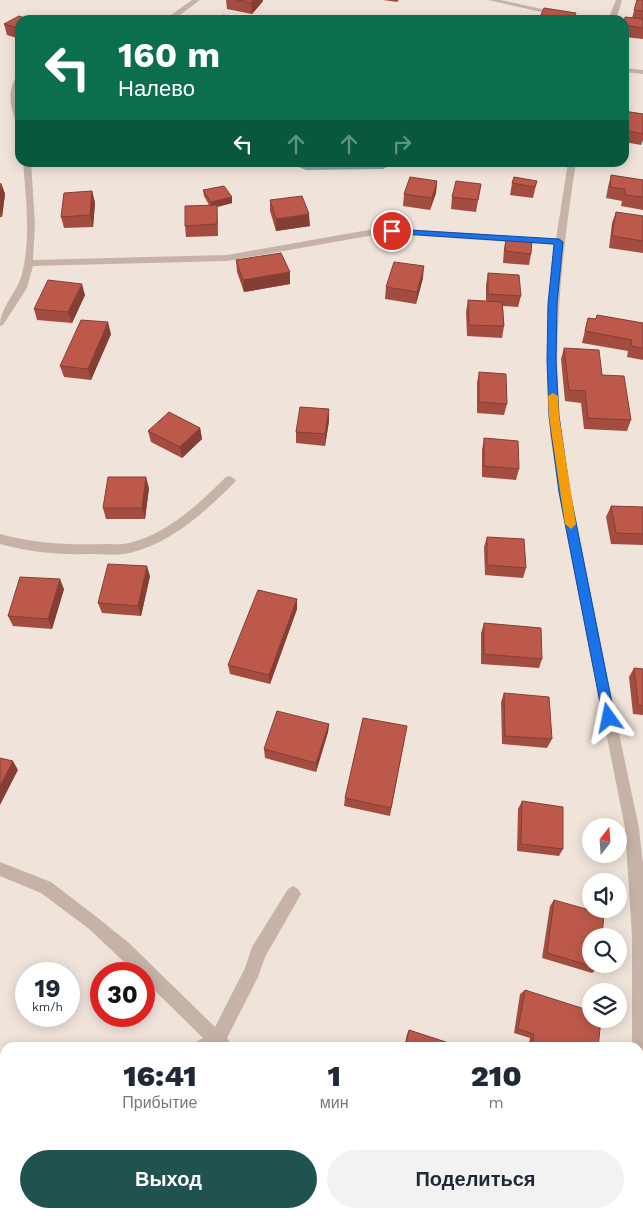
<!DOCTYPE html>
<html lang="ru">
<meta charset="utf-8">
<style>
:root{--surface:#fff;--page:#f2f2f3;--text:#1f2937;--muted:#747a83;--accent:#205250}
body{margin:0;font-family:"Work Sans",sans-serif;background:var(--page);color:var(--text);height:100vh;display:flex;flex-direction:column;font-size:19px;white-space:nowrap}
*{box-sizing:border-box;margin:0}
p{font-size:16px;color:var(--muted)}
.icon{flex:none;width:28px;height:28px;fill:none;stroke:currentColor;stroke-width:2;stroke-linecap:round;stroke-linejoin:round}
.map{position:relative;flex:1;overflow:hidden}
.drawer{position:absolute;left:0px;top:1042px;width:644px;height:176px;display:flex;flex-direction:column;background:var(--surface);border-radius:15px 15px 0 0;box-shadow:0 2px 12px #0003}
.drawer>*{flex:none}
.hud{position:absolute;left:15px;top:15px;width:614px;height:152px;border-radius:15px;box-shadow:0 2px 12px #0003;background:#0b6e4f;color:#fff;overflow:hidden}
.needle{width:32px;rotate:17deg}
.controls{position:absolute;left:582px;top:818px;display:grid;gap:10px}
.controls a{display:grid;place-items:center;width:45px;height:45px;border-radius:50%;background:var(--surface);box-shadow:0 2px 12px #0003;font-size:25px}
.speed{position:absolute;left:15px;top:962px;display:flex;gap:10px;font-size:25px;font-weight:700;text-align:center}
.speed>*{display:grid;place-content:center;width:65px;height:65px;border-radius:50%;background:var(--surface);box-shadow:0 2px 12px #0003;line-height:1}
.speed small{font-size:12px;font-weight:400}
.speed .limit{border:8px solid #d22;background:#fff;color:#111}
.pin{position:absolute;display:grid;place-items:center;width:42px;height:42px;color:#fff;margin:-21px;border:2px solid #fff;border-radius:50%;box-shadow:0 1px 5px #0007}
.me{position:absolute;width:55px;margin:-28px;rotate:348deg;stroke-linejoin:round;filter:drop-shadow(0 0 4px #0008)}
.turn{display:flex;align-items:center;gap:18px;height:105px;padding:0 20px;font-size:22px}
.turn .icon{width:65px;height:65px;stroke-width:2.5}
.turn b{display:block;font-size:35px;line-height:42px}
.lanes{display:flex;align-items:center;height:48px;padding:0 20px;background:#0003;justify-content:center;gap:25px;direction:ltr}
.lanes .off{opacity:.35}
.eta{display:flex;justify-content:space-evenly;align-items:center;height:85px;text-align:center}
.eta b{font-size:30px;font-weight:800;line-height:35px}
.cta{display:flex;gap:10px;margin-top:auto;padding:10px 20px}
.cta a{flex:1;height:58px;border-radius:30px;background:var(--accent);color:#fff;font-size:20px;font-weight:800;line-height:58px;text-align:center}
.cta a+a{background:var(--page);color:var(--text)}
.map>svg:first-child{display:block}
</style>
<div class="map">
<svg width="643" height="1218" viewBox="0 0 643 1218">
<rect width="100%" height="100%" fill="#f0e3da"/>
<path fill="#7baba7" d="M289,163l106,-1v1l-12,6 -77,1z"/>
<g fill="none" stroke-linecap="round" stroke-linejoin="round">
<path fill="#c7b2a7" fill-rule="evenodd" d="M192,0h8l-27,20h-9z
M488,0h13l90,20h-14z
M616,0h6l-6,20h-8z
M624,68l19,2v4l-19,-2z
M17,75h3l-3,19 3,31 -4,-2c-6,-18 -9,-31 1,-48z
M23,162h8l4,62 -2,36 194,-5 147,-26 18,-1 164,11 12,-77h8c-13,84 -23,168 -17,253 4,55 17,108 28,161 17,84 34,168 52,252l4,36v259l-4,2v-77h-7v-112l-7,-108 -63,-317 -12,-77 -3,-83 9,-106 -164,-11 -18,1 -147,26 -194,5 -6,22 -24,37 -3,1c0,-19 17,-33 22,-52 9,-35 4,-76 1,-112z
M230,476l6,4 -2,3c-29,29 -63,60 -104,70 -13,3 -29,1 -43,1 -29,1 -58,-2 -87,-10v-10c36,10 70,11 106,10 8,0 16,1 23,-1 38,-9 70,-39 97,-66z
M0,862l51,20 47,36 31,25 86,84 30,-59 7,-21 36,-58 5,-3 5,3 3,5 -36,63 -7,20 -31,61 6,10h-39l2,-6 7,-4 -59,-58v-6h-7l-49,-46 -47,-35 -41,-17z
M5,1150v18l-5,1v-18z
M639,1206l4,3v9h-16v-4h12z
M366,1214h21l2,4h-21z"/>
</g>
<path fill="#a34d40" d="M226,0h37v1l-11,13 -25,-5z
M383,0h16l-2,2z
M637,0h6v39l-19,-2v-15l8,-4z
M540,17l34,3h-35z
M20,20v19l-13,-4 -3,-11z
M624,111l19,3v26l-2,5 -17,-3z
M611,175l32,5v30l-22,-4 1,-5 -16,-3 2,-11z
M437,181l-1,12 -6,17 -27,-4 1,-12z
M537,181l-4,17 -23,-3 2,-12z
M0,183h1l4,11 -3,23h-2z
M481,184l-5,28 -25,-3 1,-12z
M203,190l29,7v6l-15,4 1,29 -32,1 -1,-11 24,-21 -5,-9z
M92,191l3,12 -2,24 -29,1 -3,-11z
M270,200l40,26 -34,5 -6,-20z
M616,212l27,4v37l-34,-5 3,-25z
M506,237l25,17 -2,11 -26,-2 1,-14z
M236,260l54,24 -46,8 -7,-20z
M488,273l33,23 -3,11 -15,-1 1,20 -2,12 -35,-2 -1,-24 2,-12 18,1v-16z
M423,278l-7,26 -31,-5 1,-12z
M85,295l-13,28 -35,-3 -3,-11z
M597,315l46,8v37l-16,-3 1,-6 -46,-8 6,-25 8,1z
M111,334l-20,46 -27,-3 -4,-11z
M564,348l67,72 -4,11 -43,-2 -3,-26 -16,-2 -4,-42z
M479,372l28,32 -3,11 -27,-2v-30z
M329,409v12l-4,25 -29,-3v-11z
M200,428l2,11 -20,19 -31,-16 -3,-11z
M484,438l35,31 -3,11 -34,-3v-27z
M149,488l-4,31h-39l-3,-11z
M611,506l32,1v38l-32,-1 -5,-27z
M487,537l39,31 -3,10 -38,-3 -1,-28z
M150,576l-9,40 -39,-3 -4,-10z
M64,589l-12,40 -39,-3 -5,-10z
M297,599v10l-27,75 -40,-10 -2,-9z
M484,623l58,36 -3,9 -58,-4v-31z
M634,668l9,1v46l-10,-1 -4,-37z
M504,693l48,46 -5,9 -45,-4 -1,-42z
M329,724l-1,8 -12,40 -51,-14 -1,-9z
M407,726l-17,90 -46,-10 1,-8z
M522,801l41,48 -4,7 -42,-5 1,-42z
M554,900l44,68 -6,5 -50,-15 8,-52z
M525,990l73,58h-70l2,-10 -16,-5 6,-39z
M409,1030l55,18h-60l3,-14z"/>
<path fill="#843e34" d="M253,0h10v1l-11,13 -1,-11z
M437,181l-1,12 -6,17 2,-12z
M1,183l4,11 -3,23 -2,-7v-18z
M92,191l3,12 -2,24 -3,-12z
M232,197v6l-15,4 1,29 -1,-12 -5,-16 -1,-6z
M309,214l1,12 -34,5v-12z
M424,266l-1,12 -7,26 1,-12z
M290,272v12l-46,8 -1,-12z
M82,284l3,11 -13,28 -4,-11z
M108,322l3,12 -20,46 -3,-11z
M329,409v12l-4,25v-12z
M200,428l2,11 -20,19 -2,-11z
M146,477l3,11 -4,31 -3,-11z
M147,566l3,10 -9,40 -3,-10z
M60,579l4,10 -12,40 -4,-10z
M297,599v10l-27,75 -1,-9z
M329,724l-1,8 -12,40v-9z
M13,761l5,9 -18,35v-19z
M102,1214h5v4h-5z"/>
<path fill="#bd594a" stroke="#843e34" d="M237,0h16l-2,3z
M637,0h6v11l-9,-1z
M544,8l32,5 -3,7h-18l-15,-3z
M223,15l20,5h-26z
M19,16l12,4h-11v7l-2,1 -14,-4z
M625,17l18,2v9l-19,-3z
M624,111l19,3v20l-19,-4z
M611,175l32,5v17l-18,-2v-6l-15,-2z
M410,177l27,4 -5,17 -28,-4z
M514,177l23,4 -2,6 -23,-4z
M456,181l25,3 -3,16 -26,-3z
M224,186l8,11 -21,5 -8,-12z
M92,191l-2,24 -29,2 3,-24z
M302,196l7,18 -33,5 -6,-19z
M217,205v19l-32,2v-20z
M616,212l27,4v25l-31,-5z
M506,237l26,2 -1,15 -26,-3z
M281,253l9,19 -47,8 -7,-20z
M394,262l30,4 -7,26 -31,-5z
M488,273l31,2 2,21 -33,-2z
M48,280l34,4 -14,28 -34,-3z
M468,300l34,2 2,24 -35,-1z
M597,315l46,8v25l-12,-2 1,-6 -47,-9 3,-13 8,1z
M81,320l27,2 -20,47 -28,-3z
M564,348l35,2 3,25 22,1 7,44 -43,-2 -3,-27 -16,-1z
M479,372l27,2 1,30 -28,-2z
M300,407l29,2 -4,25 -29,-2z
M169,412l31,16 -20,19 -32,-16z
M484,438l34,3 1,28 -35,-3z
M108,477h38l-4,31h-39z
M611,506l32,1v27l-27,-1z
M487,537l37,2 2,29 -39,-3z
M108,564l39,2 -9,40 -40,-3z
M20,577l40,2 -12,40 -40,-3z
M258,590l39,9 -28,76 -41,-10z
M484,623l57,5 1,31 -58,-5z
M634,668l9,1v37l-5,-1z
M504,693l45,4 3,42 -47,-3z
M277,711l52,13 -13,39 -52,-14z
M363,718l44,8 -16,82 -46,-10z
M0,758l13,3 -13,25z
M522,801l41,6v42l-42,-5z
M554,900l50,14 -2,22h-11v28h8l-1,4 -51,-15z
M525,990l66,21v8h10l-3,29h-22l-5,-2v2h-39l2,-14 -16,-5z
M409,1030l55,18h-59z
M68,1214h34v4h-52z"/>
<path fill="#1a73e8" stroke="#114b97" d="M392,229l167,10 4,3 -6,62 -1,56 3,56 11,76 45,226 -1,4 -5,1 -4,-1 -2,-4 -44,-226 -10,-76 -2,-56 1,-56 6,-60 -165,-11 -1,-2z"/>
<path fill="#f59e0b" d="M553,393l5,3 1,20 17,108 -5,5 -6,-5 -16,-108 -1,-20z"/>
</svg>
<div class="controls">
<a><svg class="needle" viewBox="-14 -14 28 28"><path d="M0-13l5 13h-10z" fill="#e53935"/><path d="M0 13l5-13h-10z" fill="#747a83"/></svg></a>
<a><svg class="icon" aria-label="sound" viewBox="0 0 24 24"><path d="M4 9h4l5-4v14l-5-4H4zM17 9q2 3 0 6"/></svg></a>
<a><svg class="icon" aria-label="search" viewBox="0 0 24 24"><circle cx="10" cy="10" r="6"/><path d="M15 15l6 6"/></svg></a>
<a><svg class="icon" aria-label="layers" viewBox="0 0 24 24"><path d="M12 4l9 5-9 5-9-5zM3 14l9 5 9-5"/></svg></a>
</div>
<div class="speed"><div>19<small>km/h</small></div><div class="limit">30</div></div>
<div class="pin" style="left:392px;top:231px;background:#d93025"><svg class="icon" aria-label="arrive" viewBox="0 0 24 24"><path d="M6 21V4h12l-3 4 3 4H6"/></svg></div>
<svg class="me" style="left:609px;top:718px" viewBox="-20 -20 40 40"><path d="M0-17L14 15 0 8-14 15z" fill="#1a73e8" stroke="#fff" stroke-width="4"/></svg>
<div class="hud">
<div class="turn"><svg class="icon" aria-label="left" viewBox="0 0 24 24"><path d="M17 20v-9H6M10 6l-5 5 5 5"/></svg><div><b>160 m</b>Налево</div></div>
<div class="lanes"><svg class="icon" aria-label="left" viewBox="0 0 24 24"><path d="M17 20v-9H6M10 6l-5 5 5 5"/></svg><svg class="icon off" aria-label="ahead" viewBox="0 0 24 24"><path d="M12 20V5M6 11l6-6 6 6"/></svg><svg class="icon off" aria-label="ahead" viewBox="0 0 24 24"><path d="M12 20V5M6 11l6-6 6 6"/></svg><svg class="icon off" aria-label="right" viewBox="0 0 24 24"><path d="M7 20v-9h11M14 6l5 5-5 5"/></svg></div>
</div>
<section class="drawer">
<div class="eta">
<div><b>16:41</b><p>Прибытие</p></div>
<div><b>1</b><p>мин</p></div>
<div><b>210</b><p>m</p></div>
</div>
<div class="cta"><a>Выход</a><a>Поделиться</a></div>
</section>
</div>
